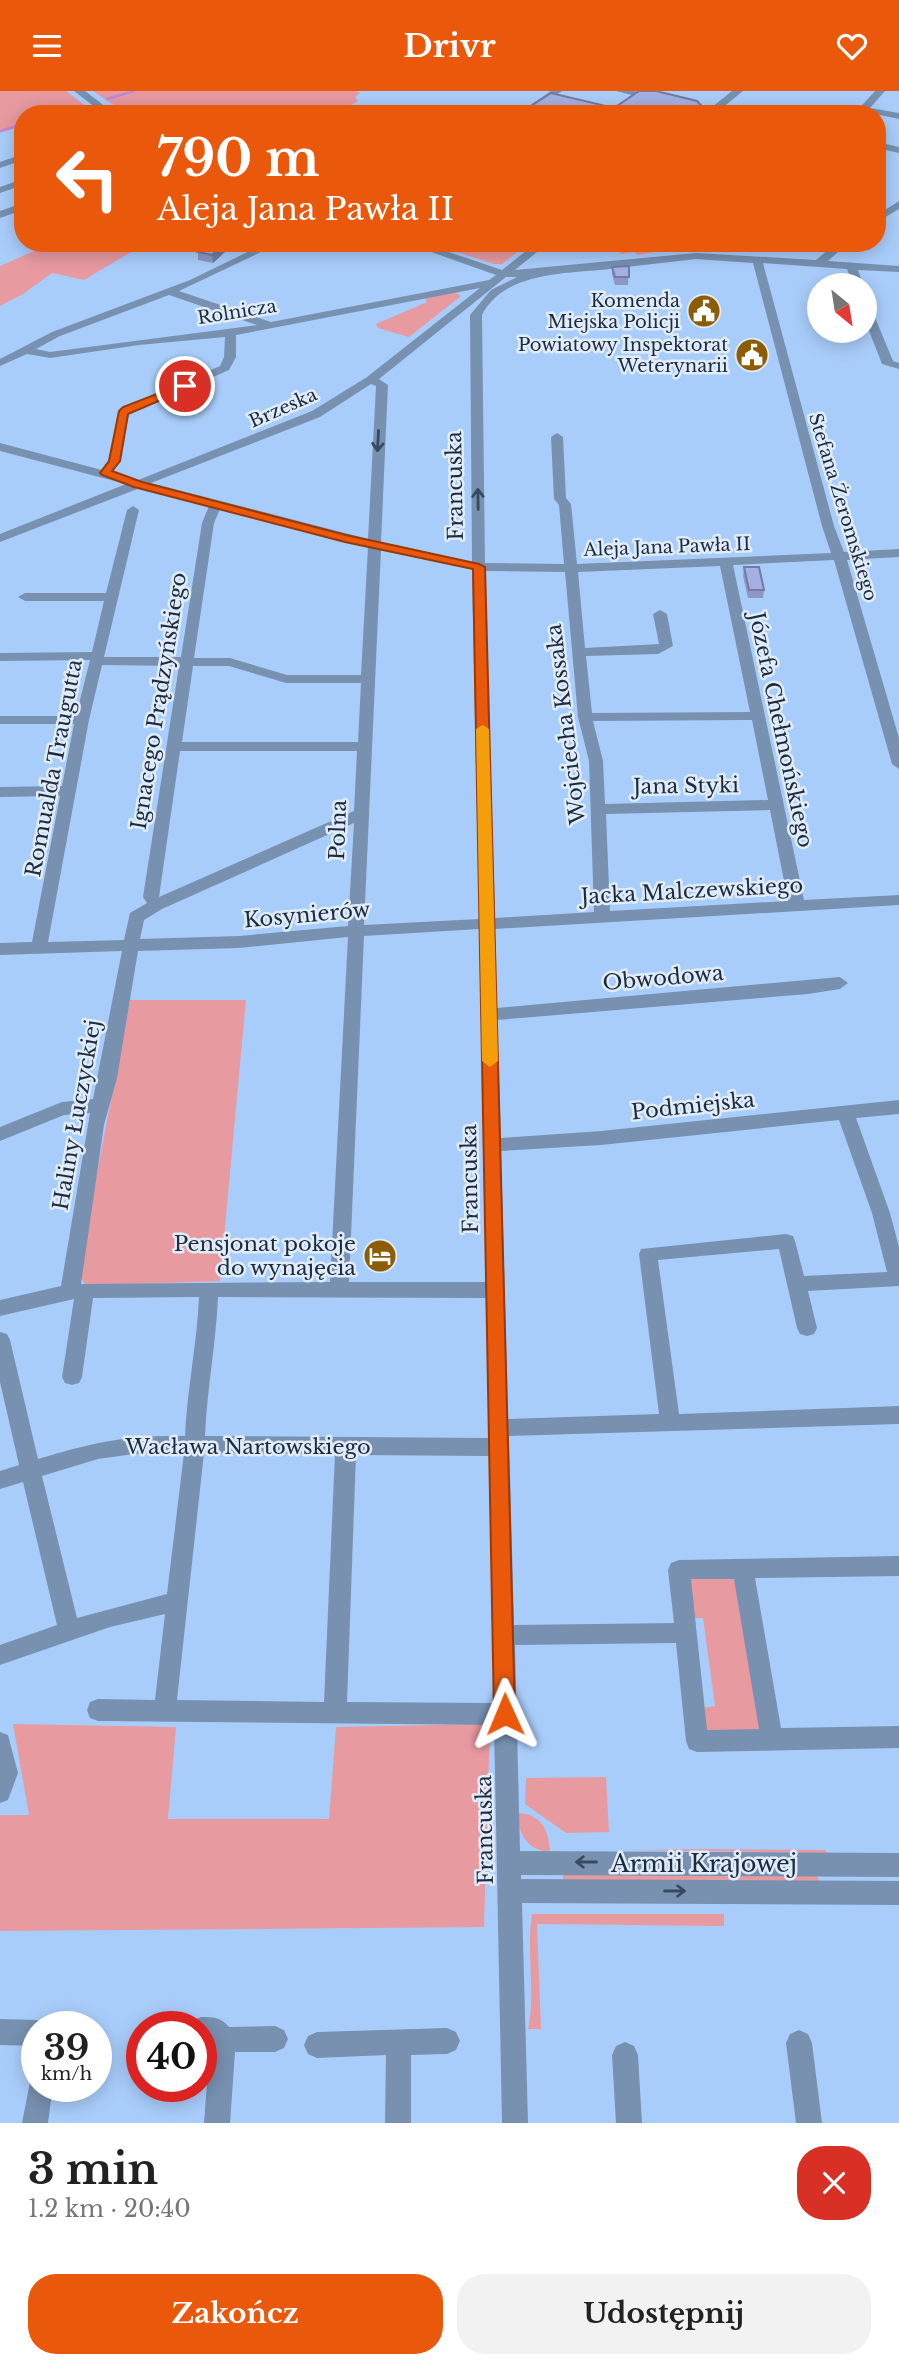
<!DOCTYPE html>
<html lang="pl">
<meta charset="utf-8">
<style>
:root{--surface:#fff;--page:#f2f2f2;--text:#222;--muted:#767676;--accent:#ea580c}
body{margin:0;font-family:"Libre Baskerville",serif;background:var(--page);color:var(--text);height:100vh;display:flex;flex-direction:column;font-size:26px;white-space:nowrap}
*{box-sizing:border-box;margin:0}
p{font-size:23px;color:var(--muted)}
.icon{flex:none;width:38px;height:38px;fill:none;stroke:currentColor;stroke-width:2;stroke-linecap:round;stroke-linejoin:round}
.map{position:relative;height:2032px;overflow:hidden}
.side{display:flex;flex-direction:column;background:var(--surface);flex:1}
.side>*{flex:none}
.banner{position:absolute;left:14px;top:14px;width:872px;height:147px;border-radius:28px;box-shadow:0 4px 18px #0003;background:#ea580c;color:#fff;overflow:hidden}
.needle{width:46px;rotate:150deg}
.buttons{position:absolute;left:807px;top:182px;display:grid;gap:14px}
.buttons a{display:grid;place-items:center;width:70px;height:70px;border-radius:50%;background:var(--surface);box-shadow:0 4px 18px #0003;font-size:35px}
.speed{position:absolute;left:21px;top:1920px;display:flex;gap:14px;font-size:35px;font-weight:700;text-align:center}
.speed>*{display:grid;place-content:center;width:91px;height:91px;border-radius:50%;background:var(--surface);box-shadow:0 4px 18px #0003;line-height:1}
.speed small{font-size:18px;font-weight:400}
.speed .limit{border:10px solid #d22;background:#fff;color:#111}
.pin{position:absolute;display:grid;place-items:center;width:60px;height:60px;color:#fff;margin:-30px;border:4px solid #fff;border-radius:50%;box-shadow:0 2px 7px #0007}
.me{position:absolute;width:77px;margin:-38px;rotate:359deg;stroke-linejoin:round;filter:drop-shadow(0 0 5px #0008)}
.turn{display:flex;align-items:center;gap:24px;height:147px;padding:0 28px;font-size:32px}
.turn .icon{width:91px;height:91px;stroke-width:2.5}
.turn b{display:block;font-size:49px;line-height:60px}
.round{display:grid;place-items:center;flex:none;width:74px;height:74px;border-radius:28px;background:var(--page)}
.headline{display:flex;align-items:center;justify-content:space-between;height:119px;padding:0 28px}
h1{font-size:42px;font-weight:800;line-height:52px}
.button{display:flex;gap:14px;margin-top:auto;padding:14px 28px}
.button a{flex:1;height:80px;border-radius:28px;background:var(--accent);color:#fff;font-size:28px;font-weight:800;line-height:80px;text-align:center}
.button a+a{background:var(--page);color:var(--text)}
header{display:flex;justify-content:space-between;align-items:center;height:91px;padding:0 28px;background:var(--accent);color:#fff;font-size:32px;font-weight:800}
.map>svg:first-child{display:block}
</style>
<header><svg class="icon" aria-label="menu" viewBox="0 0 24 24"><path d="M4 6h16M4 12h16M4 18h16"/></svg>Drivr<svg class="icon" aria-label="heart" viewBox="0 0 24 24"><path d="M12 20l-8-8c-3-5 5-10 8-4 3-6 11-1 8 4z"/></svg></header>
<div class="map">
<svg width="899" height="2032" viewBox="0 0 899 2032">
<rect width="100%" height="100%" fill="#a9cdfb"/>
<path fill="#e89aa1" d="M0,0h66l30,23h-73v12l-23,7z
M93,0h263l4,2 -5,4 3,4 -23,13h-208z
M52,152h94l-62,37 -32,-7 -29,21 -23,12v-40z
M461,152l43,8c10,-1 15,-8 25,-8l-27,21h-8l-43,-14z
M600,152h108l-70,12 -4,-3 -12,2z
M454,201l7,4 -52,41 -31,-9 -2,-4 51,-22 -2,-4z
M130,909h116l-26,281 -134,5 -8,-13z
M698,1485l35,2 4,3 23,149 -54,1 -6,-23 15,-2 -12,-88h-13v-39z
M13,1633l163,3 -8,92h161l7,-92 154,-3 -6,203 -484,4v-116h29z
M606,1686l3,55 -43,1 -41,-29 1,-26z
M517,1722c25,1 32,17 33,39 -23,-2 -31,-17 -33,-39z
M700,1758l125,1 2,3 -198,-3z
M563,1780l254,2 2,8 -256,-1z
M532,1823h192v12l-187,-2 4,105h-13c8,-37 -2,-77 4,-115z"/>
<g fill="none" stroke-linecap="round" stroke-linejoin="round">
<path stroke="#bd89d6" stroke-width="2.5" d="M107,8l27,-8
M52,23l29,-8
M0,40l23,-7"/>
<path fill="#7891b1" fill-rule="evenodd" d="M74,0h11l30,23h-11z
M551,0h11l-33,23h-12z
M616,0h18l26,7 -5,3z
M732,0h11l-22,18 14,5h-31l2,-2 -28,-8 5,-3 29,6z
M875,0h10l-15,17 29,5v6l-33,-7 -12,2z
M877,51l22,5v6l-22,-5z
M23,63v6l-23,8v-6z
M23,88v6l-23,8v-6z
M899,110v8l-22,13v-7z
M23,112v7l-23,8v-7z
M266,152h14l-101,48 92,31 218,-42 7,-5 -90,-32h16l80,27 34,-27h12l-33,27 181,-17 120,7 20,-17h12l-20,18 71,5v6l-41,-2 5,15h-10l-6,-16 -84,-6 71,263 10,26 55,-3v8l-52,3 52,178v31l-7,-5 -58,-204 -101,5 71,335 95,-5v10l-404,24 2,79 343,-31 8,6 -8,6 -32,5 -311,26 4,118 100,-7 298,-31v14l-43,4 34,95 9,34v39l-91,5 9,37 -3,6 -7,2 -7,-2 -3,-6 -18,-79 -121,11 21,154 220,-8v18l-390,12 5,189 160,-2 -6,-53 3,-7 8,-3 220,-4v20l-144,2 26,150 118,-2v22l-202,4 -8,-3 -3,-8 -10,-98 -161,2 5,206 379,2v24l-378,-2v4l378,2v24l-377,-2 6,220h-26l-8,-398 -396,-4 -8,-3 -3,-8 3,-8 8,-3 57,1 10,-86 -55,13 -110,38v-20l57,-20 -34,-143 -23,7v-18l19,-6 -19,-83v-50l7,2 3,6 28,119c56,-17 89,-24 147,-23 2,-47 12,-92 14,-139l-106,1 -11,79 -3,6 -7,2 -7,-2 -3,-6 12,-78 -74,17v-16l61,-14 29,-173 -26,2 -64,26v-14l62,-25 31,-3 29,-148 -122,4v-12l32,-1 28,-146 -60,1v-10l62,-1 12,-62h-74v-8h76l14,-56 -90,1v-8l92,-1 12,-51h-79l-7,-4 7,-4h81l21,-83 6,-4 6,4 -35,147h77l21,-134 7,-17 -69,-18 -140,54v-8l126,-50 -126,-33v-8l102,27 6,-9 11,-51 101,-44 4,-9 1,-20 -86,8 -89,13 -23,-4 -27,12v-7l52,-27 138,-52zM696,168l57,4 69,263 9,27 -254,11 -6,-60 -5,-6 -3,-61 -6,-4 -6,4 3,62 5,6 5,59 -79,-1 -3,-248c23,-44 84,-41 127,-46 29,-3 58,-7 87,-10zM506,186h11l-26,13 -21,25 2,247 -91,-20 7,-157 -9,-6zM480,197l-113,89 -55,34 -174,69 -26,-7 8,-12 9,-47 100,-44 7,-13v-22zM169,204l88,30 -207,27 -14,-3 24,-13zM371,293l5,2 -8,153 -217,-56 169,-66zM220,418l148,38 -7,128h-74l-57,-17h-36l20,-135zM381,459l91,19 7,350 -115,6zM720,475l30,146 -158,1 -6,-57 72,-2 15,-8 -6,-32 -7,-4 -7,4 6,30 -74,4 -7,-76zM485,480l80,1 13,145 11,44 5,151 -99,6zM102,574l77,1 -36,231 4,6 -17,10 -6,27 -76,2 41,-222zM193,575h36l57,17h75l-3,59h-176zM752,629l16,80 -163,4 -2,-43 -10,-40zM180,660h177l-3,60 -195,86zM770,719l18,91 -178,10 -4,-97zM354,732l-6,103 -109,10 -99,3 4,-19 18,-11zM479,838l7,353h-137l15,-346zM348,846l-18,345 -249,2 23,-159 13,-47 21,-127 101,-3zM839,1029l33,93 15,59 -83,4 -9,-35 -2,-5 -7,-2 -145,15 -2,5 20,160 -151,5 -7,-268 100,-6zM218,1206l268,1 3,140 -284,-2c2,-47 11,-92 13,-139zM141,1362h43l-17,141 -90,24 -35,-142 56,-17zM204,1362l131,1 -11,248 -147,-2zM356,1364l133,1 5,247 -147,-1zM691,1488h43l25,150 -52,1z
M864,209l5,3 24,58 6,2v6l-17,-5 -18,-46z
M0,1641l8,3 10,38 -10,27 -8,3z
M201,1926c12,0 20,0 28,10l46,-1 9,4 4,9 -4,9 -9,4h-40l-5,71h-26l6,-79 -9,-1v-16h-11l2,-6z
M0,1928l37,1 10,7h-10v19l-37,-1z
M447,1937l9,4 4,9 -4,9 -9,4 -36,1v68h-26l1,-68 -69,3 -9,-4 -4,-9 4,-9 9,-4z
M799,1939l9,4 4,9 10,80h-26l-10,-80 4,-9z
M625,1951l9,4 4,9 4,68h-26l-4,-68 4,-9z
M37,1984v11h16l-5,37h-26l9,-46z"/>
</g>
<path fill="#8d97c3" d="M528,17h86l124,6h-210z
M482,152h19l-5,4z
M226,160l-13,12 -15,-3v-8z
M629,175l-1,19h-13l-3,-11v-7z
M744,476l20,23 -1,8h-15l-5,-22z"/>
<path fill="#737b9f" d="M884,39l-4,21 -3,5v-18z
M225,152l1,8 -13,12 -1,-8z"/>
<path fill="#a4b0e3" stroke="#737b9f" stroke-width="2" d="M639,0h17l41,10 11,12 4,-4 26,5h-186l-24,-6 23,-15 63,15z
M877,34l7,5 -7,8z
M208,152h17l-13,12 -14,-3z
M629,175v11h-14l-3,-10z
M744,476h15l5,23h-15z"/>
<defs><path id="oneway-shaft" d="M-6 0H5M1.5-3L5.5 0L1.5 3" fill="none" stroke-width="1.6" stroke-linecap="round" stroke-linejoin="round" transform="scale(1.75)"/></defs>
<g stroke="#384a5f">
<use href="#oneway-shaft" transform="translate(378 350) rotate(93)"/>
<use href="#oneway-shaft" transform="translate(478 408) rotate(-91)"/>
<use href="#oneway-shaft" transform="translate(586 1771) rotate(180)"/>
<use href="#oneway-shaft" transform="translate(675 1800)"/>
</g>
<path fill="#ea580c" stroke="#983908" stroke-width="2" d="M185,292l5,3 -1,2 -61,26 -8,47 -8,10 30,11 204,53 133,29 6,3 30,1147 -3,7 -7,3 -8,-3 -3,-7 -21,-1145 -128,-27 -211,-55 -32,-12 -2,-2 9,-12 10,-50 4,-4z"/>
<path fill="#f59e0b" d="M483,634l6,4 9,332 -8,6 -8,-6 -6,-332z"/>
<defs>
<symbol id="civic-disc" viewBox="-11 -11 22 22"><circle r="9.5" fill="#8c5d04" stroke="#e1ecfa"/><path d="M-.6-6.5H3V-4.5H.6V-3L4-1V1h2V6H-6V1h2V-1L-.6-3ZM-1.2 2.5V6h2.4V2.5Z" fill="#fff"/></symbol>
<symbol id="hotel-disc" viewBox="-11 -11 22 22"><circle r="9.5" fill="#8c5d04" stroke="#e1ecfa"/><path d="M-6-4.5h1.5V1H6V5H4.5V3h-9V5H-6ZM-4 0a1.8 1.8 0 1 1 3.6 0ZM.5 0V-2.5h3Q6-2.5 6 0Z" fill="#fff"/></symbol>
</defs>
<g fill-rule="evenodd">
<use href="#civic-disc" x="685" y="201" width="38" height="38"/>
<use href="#civic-disc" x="733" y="245" width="38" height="38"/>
<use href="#hotel-disc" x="361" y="1146" width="38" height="38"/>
</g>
<g text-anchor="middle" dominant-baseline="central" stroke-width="5" stroke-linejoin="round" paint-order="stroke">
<g font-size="18" fill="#1d2b3c" stroke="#e1ecfa" text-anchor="end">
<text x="680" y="210">Komenda<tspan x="680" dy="21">Miejska Policji</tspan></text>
<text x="728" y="254">Powiatowy Inspektorat<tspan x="728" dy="21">Weterynarii</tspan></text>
</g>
<g font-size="18" fill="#1d2b3c" stroke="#e1ecfa">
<text transform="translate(237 221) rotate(-9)">Rolnicza</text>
<text transform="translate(283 317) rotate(-24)">Brzeska</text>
<text transform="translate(843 416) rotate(73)">Stefana Żeromskiego</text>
<text transform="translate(667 456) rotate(-2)">Aleja Jana Pawła II</text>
</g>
<g font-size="21" fill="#1d2b3c" stroke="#e1ecfa">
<text transform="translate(455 395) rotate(-91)">Francuska</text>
<text transform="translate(159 610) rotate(-81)">Ignacego Prądzyńskiego</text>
<text transform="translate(566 633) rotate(-97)">Wojciecha Kossaka</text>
<text transform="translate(781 639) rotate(78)">Józefa Chełmońskiego</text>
<text transform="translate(54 677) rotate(-79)">Romualda Traugutta</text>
<text transform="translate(686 695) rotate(-1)">Jana Styki</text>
<text transform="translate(338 739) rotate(-88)">Polna</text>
<text transform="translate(692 800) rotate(-3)">Jacka Malczewskiego</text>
<text transform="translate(307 824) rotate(-5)">Kosynierów</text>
<text transform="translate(663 887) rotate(-5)">Obwodowa</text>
<text transform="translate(693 1015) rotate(-6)">Podmiejska</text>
<text transform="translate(77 1024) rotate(-80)">Haliny Łuczyckiej</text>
<text transform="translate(470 1088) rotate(-91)">Francuska</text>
<text x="248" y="1356">Wacława Nartowskiego</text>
<text transform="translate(485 1739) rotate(-91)">Francuska</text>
</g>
<g font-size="21" fill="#1d2b3c" stroke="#e1ecfa" text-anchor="end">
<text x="356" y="1153">Pensjonat pokoje<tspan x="356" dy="24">do wynajęcia</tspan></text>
</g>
<g font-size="24" fill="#1d2b3c" stroke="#e1ecfa">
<text x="704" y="1772">Armii Krajowej</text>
</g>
</g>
</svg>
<div class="buttons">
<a><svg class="needle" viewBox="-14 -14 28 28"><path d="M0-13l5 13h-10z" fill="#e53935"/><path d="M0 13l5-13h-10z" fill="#767676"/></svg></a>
</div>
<div class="speed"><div>39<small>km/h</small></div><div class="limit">40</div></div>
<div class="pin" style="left:185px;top:295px;background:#d93025"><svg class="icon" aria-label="arrive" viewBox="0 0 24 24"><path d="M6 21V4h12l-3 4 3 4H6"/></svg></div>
<svg class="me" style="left:505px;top:1623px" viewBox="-20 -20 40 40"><path d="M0-17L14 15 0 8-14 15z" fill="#ea580c" stroke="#fff" stroke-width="4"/></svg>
<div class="banner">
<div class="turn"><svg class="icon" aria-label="left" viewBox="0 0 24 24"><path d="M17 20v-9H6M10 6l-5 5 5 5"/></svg><div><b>790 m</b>Aleja Jana Pawła II</div></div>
</div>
</div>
<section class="side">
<div class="headline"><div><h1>3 min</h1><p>1.2 km · 20:40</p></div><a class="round" style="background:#d93025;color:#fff"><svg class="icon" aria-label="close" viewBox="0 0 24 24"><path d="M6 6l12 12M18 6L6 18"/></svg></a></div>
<div class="button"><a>Zakończ</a><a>Udostępnij</a></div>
</section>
